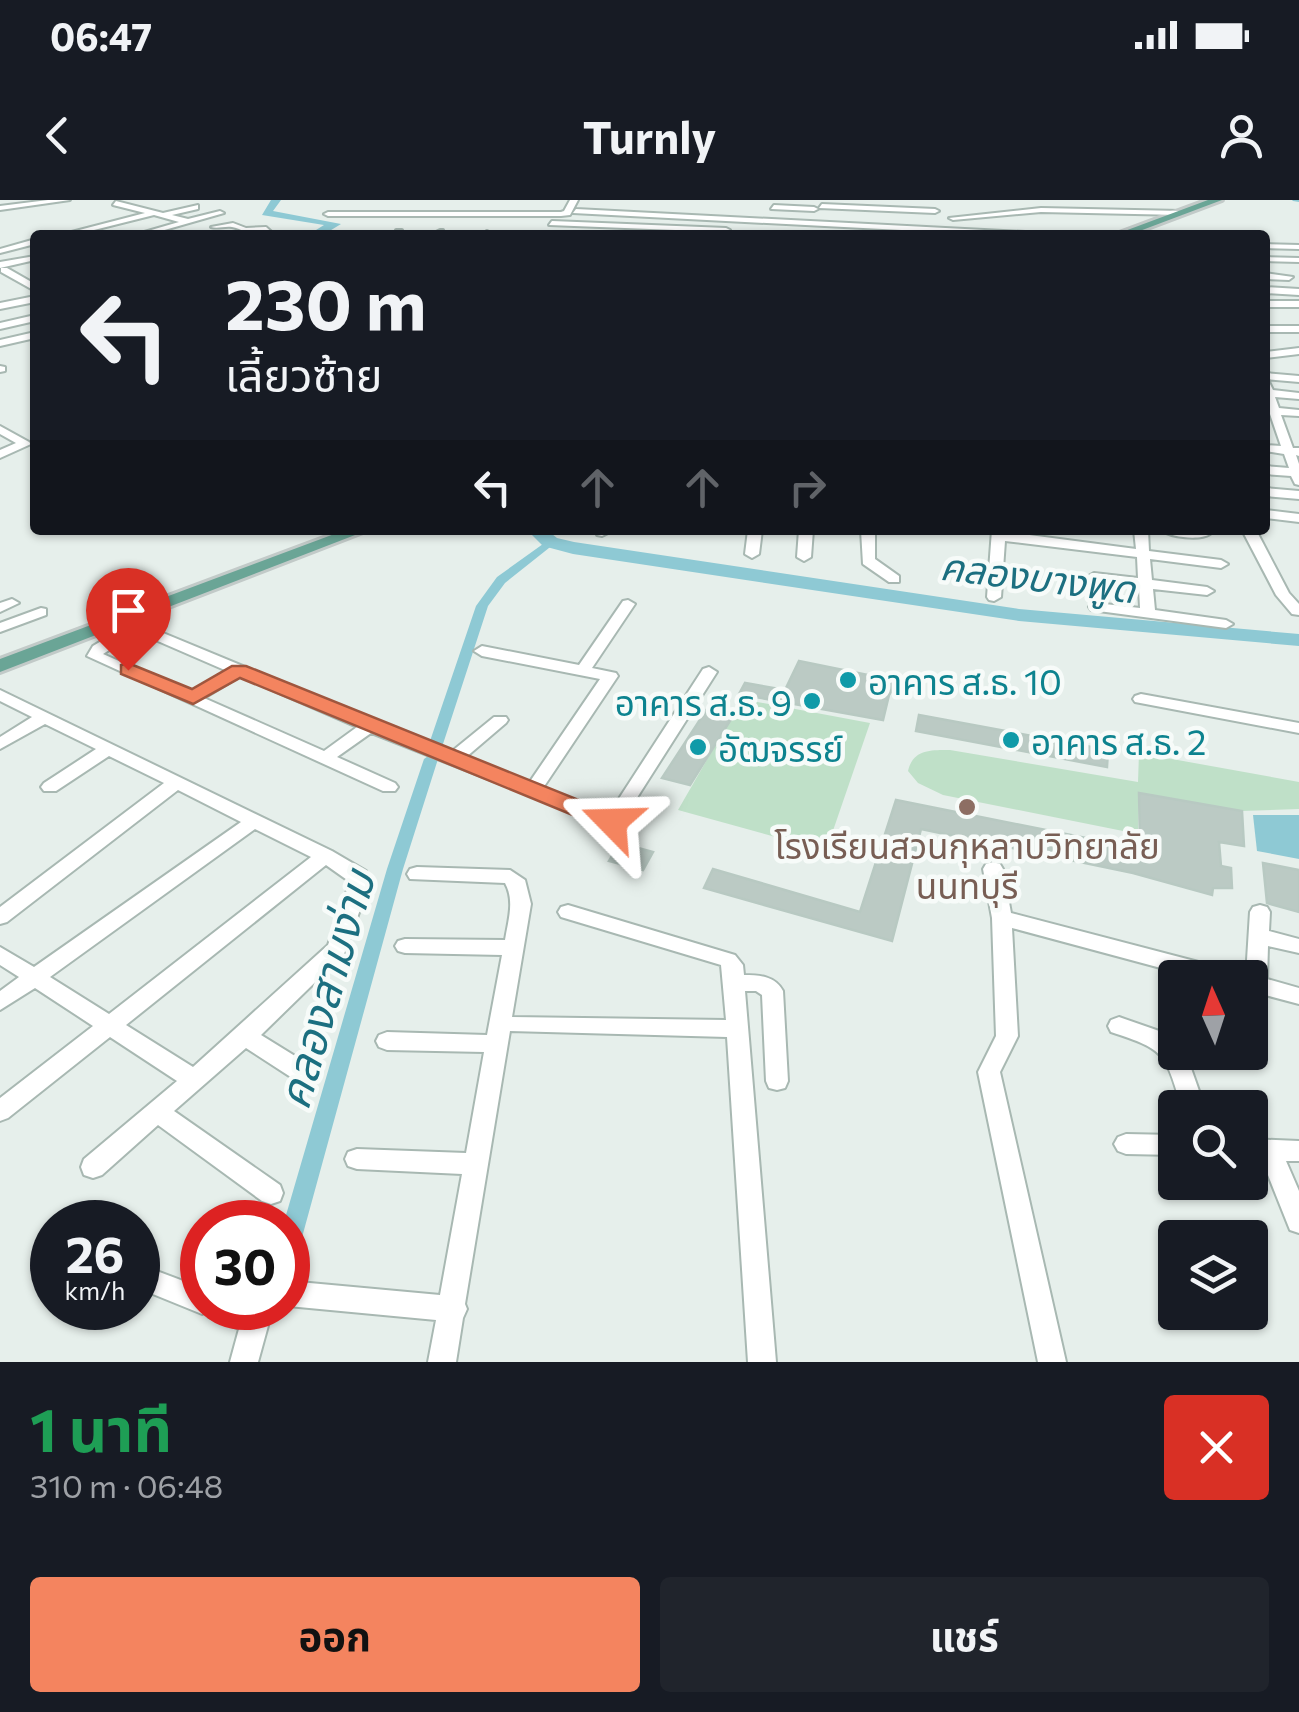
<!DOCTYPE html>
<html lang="th">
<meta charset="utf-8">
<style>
:root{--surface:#171b24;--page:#20242c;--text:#f1f3f6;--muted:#9ea1a6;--accent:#f4845f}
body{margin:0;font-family:Commissioner,"Noto Sans Thai",sans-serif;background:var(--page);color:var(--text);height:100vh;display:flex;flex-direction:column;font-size:38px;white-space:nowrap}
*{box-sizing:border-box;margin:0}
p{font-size:32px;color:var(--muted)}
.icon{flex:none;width:55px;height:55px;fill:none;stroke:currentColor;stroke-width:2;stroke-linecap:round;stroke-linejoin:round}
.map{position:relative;height:1162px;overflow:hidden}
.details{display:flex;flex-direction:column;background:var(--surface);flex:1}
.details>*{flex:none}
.top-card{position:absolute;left:30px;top:30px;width:1240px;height:305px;border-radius:10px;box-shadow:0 2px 8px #0004;background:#171b24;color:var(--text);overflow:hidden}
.needle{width:65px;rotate:357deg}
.tools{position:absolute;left:1158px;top:760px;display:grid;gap:20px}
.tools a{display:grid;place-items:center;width:110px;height:110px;border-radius:10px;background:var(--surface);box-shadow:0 2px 8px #0004;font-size:50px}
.speed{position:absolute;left:30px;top:1000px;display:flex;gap:20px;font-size:50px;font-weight:700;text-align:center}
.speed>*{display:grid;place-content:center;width:130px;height:130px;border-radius:50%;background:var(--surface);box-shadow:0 2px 8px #0004;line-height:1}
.speed small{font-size:25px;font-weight:400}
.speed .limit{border:15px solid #d22;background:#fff;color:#111}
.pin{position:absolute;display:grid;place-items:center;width:85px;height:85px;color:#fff;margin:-102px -42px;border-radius:50% 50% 50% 0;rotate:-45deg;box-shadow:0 0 10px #0007}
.pin .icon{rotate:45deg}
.me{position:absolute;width:110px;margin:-55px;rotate:292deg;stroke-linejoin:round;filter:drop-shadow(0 0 8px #0008)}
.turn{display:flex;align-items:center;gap:35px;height:210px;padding:0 30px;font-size:45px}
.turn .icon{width:130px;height:130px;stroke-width:2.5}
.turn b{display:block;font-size:70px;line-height:85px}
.lanes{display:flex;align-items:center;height:95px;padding:0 30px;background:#0003;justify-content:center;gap:50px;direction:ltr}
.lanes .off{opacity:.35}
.round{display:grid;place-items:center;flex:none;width:105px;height:105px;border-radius:10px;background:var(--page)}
.head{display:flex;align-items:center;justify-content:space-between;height:170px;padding:0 30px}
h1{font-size:60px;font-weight:700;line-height:75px;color:#1e9e55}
.primary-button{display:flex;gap:20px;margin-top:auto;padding:20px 30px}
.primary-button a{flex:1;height:115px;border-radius:10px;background:var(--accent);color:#111;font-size:40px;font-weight:700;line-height:115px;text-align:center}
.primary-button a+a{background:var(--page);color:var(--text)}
.status{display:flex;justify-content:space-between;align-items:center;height:70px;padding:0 50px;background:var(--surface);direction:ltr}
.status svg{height:28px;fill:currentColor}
header{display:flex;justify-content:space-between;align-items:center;height:130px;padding:0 30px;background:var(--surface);font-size:45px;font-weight:700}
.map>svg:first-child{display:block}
</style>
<div class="status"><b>06:47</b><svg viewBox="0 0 49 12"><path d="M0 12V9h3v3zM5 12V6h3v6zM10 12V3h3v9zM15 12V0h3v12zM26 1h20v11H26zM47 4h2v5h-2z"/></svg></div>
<header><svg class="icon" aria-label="back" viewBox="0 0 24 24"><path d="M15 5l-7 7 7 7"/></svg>Turnly<svg class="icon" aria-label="person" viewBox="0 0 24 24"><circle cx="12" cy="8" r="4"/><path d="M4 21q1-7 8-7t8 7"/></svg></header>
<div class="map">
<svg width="1299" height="1162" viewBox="0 0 1299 1162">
<rect width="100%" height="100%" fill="#e6efeb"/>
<path fill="#bfe0c8" d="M742,499l128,24 -44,128 -148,-41z
M950,550l188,32 1,-29 160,29v27l-57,2 -103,-18 -1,41 -195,-39 -25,-12 -10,-12c5,-22 23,-21 42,-21z"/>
<path fill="#8ec9d4" d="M1253,615h46v44l-42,-8z"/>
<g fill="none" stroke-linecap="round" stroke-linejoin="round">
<path fill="#8ec9d4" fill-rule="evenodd" d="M1292,0h7v2l-6,-1z
M550,339l4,1v4l-49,39 -17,23 -45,138 -2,3h-10l-2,-3 47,-138 21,-29z
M431,554l7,5 -35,110 -102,372 -3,7 -8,3 -2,-1v-28h-4l103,-353 37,-110z"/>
<path fill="#8ec9d4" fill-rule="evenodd" d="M271,0h10l-8,11 68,13 -18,11h-15l16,-10 -62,-10z
M527,330h20l10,8 17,4 445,67 280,25v12l-280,-25 -446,-67 -30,-8z"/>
</g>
<path fill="#bbcac4" stroke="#b8c9c2" stroke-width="2.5" d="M799,461l99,20 -9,14 -6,25 -144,-26 6,-11 40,7z
M707,509l26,7 -43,69 -28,-7z
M919,515l189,35 -1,17 -191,-36z
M1139,593l103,18 2,35 -25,-4 2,24 10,2 1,20h-19l-1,7 -79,-22 -212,-44 -29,112 -188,-53 9,-19 147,43 36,-112 225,45 2,-5h17z
M620,643l33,9 -10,18 -34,-9z
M1263,663l36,7v42l-32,-9z"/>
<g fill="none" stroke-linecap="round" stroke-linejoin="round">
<defs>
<path id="minor" d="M48,0h22l-70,10v-4z
M570,0h8l-8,15 -9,1h-233l-4,-2 4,-2h233l3,-1z
M116,1l47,12 35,-8v4l-26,6 16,4 32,-8 4,2 -77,22h-13l45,-13 -25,-7 -80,20h-14l85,-22 -32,-8z
M822,4l113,5 4,2 -4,2 -116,-5z
M774,5l40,2 4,2 -4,2 -43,-2z
M1041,8l140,3 4,2 -4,2 -140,-3 -88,8 -4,-2z
M576,9l468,24 4,2h-50l-425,-22z
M552,21l174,7 4,2 -4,2 -177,-7z
M233,23l13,5 20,-1 9,8h-9l-5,-4 -7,1 5,3c-11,0 -17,-6 -27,-8 -8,-1 -14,2 -21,0z
M396,30h6l1,5h-8z
M440,30h3l2,5h-8l-1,-3z
M487,31l4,2 -2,2h-8z
M32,40h3v4l-35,9v-4z
M1265,44l34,1v4l-34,-1z
M35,56v4l-35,8v-6z
M1265,57l34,1v4l-34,-1z
M1,68h6l28,16v7l-34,-19z
M1265,73l28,4 -4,3 -24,-1z
M1265,87l34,2v6l-34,-2z
M35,96v6l-35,7v-6z
M1265,101h34v6h-34z
M35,115v6l-35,8v-6z
M1265,126h34v6h-34z
M35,132v6l-35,8v-6z
M1299,148v6l-34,4v-6z
M0,166l5,1v4l-5,1z
M1265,173l34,3v6l-34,-3z
M1265,181l4,1 4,8 26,3v6l-24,-2 4,11 20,2v6l-18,-1 12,33h6v8l-3,-1 3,9v21l-4,-1 -4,-8 -26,-2v-8l24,2 -5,-14 -19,-3v-6l16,1 -11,-32 -5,-1v-6h3z
M0,226l29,16 2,2 -31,14v-8l16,-7 -16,-9z
M1265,288l34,3v8l-34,-3z
M1265,310l34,4v8l-34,-4z
M597,330h17l-12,6 -5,-1z
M748,330h14l-3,24 -7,4 -7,-4z
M799,330h14l-2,27 -7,4 -7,-4z
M861,330h14v29l24,17v6h-10l-26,-18z
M992,330l144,19 -2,-19h14l1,21 72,9 7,4 -7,4 -71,-9 2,21 55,7 7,4 -7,4 -54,-6 2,21 71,10 7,4 -7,4 -135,-18 -2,-3 7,-4 44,5 -1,-21 -45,-6 -7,-4 7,-4 44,5 -1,-21 -132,-16 -4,56 -7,4 -5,-1 -2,-3z
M1160,330h43l7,4c-11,7 -39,3 -50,-4z
M1242,330h14l33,63 10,11v11l-7,-1 -16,-19z
M12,399l7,4 -19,9v-9z
M628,400l7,4 -43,64 24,5 2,3 -75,112 66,26 94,-145 6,-2 8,5 -98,154 -6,2 -242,-95 -34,24 58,26 3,4 -3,4h-12l-296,-135 6,-10 32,-19 -10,-7 7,-4 329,136 43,-35h12l2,3 -2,3 -41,35 64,25 71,-104 -118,-23 -8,-5 8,-5 97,19 44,-64zM137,432l90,39 -36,22 -88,-39zM240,476l117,51 -33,24 -120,-53z
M41,408l5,1v6l-46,17v-9z
M0,490l332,161 34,20 4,11 -26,72 -83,81 55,34 3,7 -3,7 -8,2 -8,-2 -54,-35 -72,63 106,74 3,8 -3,8 -9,3 -9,-3 -104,-76 -56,50 -9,3 -9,-3 -3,-8 3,-8 93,-78 -67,-44 -102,81 -8,3v-23l93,-72 -58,-38 -35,22v-19l19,-14 -19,-12v-18l34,20 207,-145 -63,-32 -171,132 -7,2v-17l164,-124 -55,-27 -53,35h-12l-3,-4 3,-4 52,-34 -51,-25 -45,25v-12l32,-20 -32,-16zM255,629l56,28 -202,157 -59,-37zM326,665l24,17 -22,63 -135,122 -67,-42z
M1141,494l158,29v10l-164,-31 -2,-3 2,-3z
M993,662l7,2 3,5 8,44 218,57 7,2 3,6h-41l-186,-50 6,108 -18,36 66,290h-28l-60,-290 18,-36 -4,-118 -9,-49 3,-5z
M417,667l93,3 15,10 6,24 -19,113 214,3 -5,-55 -160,-48 -3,-5 3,-5 7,-2 167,50 8,10 1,10c15,0 31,1 39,16l5,90 -3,7 -8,2 -8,-2 -3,-7 -4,-86 -6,-4h-11l31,371h-28l-21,-325 -217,-6 -45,273 2,5 -4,9 -7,44h-28l8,-42 -148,-14v-25l152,14 22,-121 -105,-5 -9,-3 -3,-7 3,-7 9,-3 109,4 18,-101 -97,-2 -8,-3 -3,-6 3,-6 8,-3 100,3 15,-80 -97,-2 -7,-2 -3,-5 3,-5 7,-2 100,1c3,-19 10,-39 0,-57l-95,-4 -3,-5 3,-5z
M1260,705l7,2 3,5 -1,19 30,8v14l-31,-7 -1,33 32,9v16l-49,-13v-13h-8l4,-2 4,-64 3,-5z
M1119,817l43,15 13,8v12l11,2 19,54h-23c-17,-54 -15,-58 -71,-76l-3,-6 3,-6z
M1126,934l49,1v20l-49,-1 -8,-3 -4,-7 4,-7z
M1250,939l49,2v20h-13l13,30v42l-9,-3 -28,-70 -12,-1z
M138,1064l64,24v20h49l14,5 4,9 -11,40h-28l9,-33 -30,-12 -3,-5 -4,2 -64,-26z"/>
<path id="major" d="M1208,0h14l-93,35h-15z
M345,330h23l-368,142v-13z"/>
</defs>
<use href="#minor" stroke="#a8b8b2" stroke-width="4"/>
<use href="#major" stroke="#c2cac8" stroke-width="6"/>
<use href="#minor" fill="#fff" fill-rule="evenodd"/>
<use href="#major" fill="#6aa596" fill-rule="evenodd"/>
</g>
<path fill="#f4845f" stroke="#9f563e" stroke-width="2.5" d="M128,463l64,26 40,-23h14l375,151 3,5 -3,6h-17l-364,-150 -47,26 -72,-30v-9z"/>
<g fill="#0f9aa8" stroke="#f7fbf9" stroke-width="4">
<circle cx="848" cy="480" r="10"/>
<circle cx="812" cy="501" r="10"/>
<circle cx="1011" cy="540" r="10"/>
<circle cx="698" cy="547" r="10"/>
</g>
<circle fill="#8d6e63" stroke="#f7fbf9" stroke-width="4" cx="967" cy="607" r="10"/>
<g text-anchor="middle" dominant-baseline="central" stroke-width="9" stroke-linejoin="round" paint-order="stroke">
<g font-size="35" fill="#0d838f" stroke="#f7fbf9" text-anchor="start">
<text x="868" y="480">อาคาร ส.ธ. 10</text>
<text x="792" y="501" text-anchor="end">อาคาร ส.ธ. 9</text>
<text x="1031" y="540">อาคาร ส.ธ. 2</text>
<text x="718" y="547">อัฒจรรย์</text>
</g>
<g font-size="35" fill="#785e54" stroke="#f7fbf9">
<text x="967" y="644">โรงเรียนสวนกุหลาบวิทยาลัย<tspan x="967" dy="40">นนทบุรี</tspan></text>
</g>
<g font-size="38" font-style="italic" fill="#1c6f80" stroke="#f7fbf9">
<text transform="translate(1038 376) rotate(7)">คลองบางพูด</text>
</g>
<g font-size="45" font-style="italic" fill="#1c6f80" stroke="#f7fbf9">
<text transform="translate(324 789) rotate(-74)">คลองสามง่าม</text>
</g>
</g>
</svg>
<div class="tools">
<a><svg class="needle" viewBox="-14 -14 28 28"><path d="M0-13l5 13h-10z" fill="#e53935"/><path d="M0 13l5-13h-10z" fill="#9ea1a6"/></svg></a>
<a><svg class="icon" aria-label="search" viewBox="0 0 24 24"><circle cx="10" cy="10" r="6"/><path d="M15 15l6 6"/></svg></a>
<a><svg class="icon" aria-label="layers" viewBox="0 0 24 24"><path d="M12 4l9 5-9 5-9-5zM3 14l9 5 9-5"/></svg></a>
</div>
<div class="speed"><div>26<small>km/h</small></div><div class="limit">30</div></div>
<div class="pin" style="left:128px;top:470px;background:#d93025"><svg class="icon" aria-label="arrive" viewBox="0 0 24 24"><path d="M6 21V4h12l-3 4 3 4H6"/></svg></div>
<svg class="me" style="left:612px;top:622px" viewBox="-20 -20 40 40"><path d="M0-17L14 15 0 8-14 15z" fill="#f4845f" stroke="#fff" stroke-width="4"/></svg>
<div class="top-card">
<div class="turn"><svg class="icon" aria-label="left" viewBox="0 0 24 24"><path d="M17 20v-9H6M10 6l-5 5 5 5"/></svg><div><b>230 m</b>เลี้ยวซ้าย</div></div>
<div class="lanes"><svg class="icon" aria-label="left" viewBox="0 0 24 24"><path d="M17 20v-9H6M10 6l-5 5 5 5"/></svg><svg class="icon off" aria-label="ahead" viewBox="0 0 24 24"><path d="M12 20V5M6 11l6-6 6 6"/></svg><svg class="icon off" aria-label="ahead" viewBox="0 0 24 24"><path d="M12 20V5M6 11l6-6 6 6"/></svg><svg class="icon off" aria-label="right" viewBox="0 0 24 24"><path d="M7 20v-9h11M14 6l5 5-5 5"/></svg></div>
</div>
</div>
<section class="details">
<div class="head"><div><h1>1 นาที</h1><p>310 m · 06:48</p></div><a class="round" style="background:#d93025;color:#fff"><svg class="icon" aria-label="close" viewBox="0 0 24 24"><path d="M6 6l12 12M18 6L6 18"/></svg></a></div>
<div class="primary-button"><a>ออก</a><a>แชร์</a></div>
</section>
